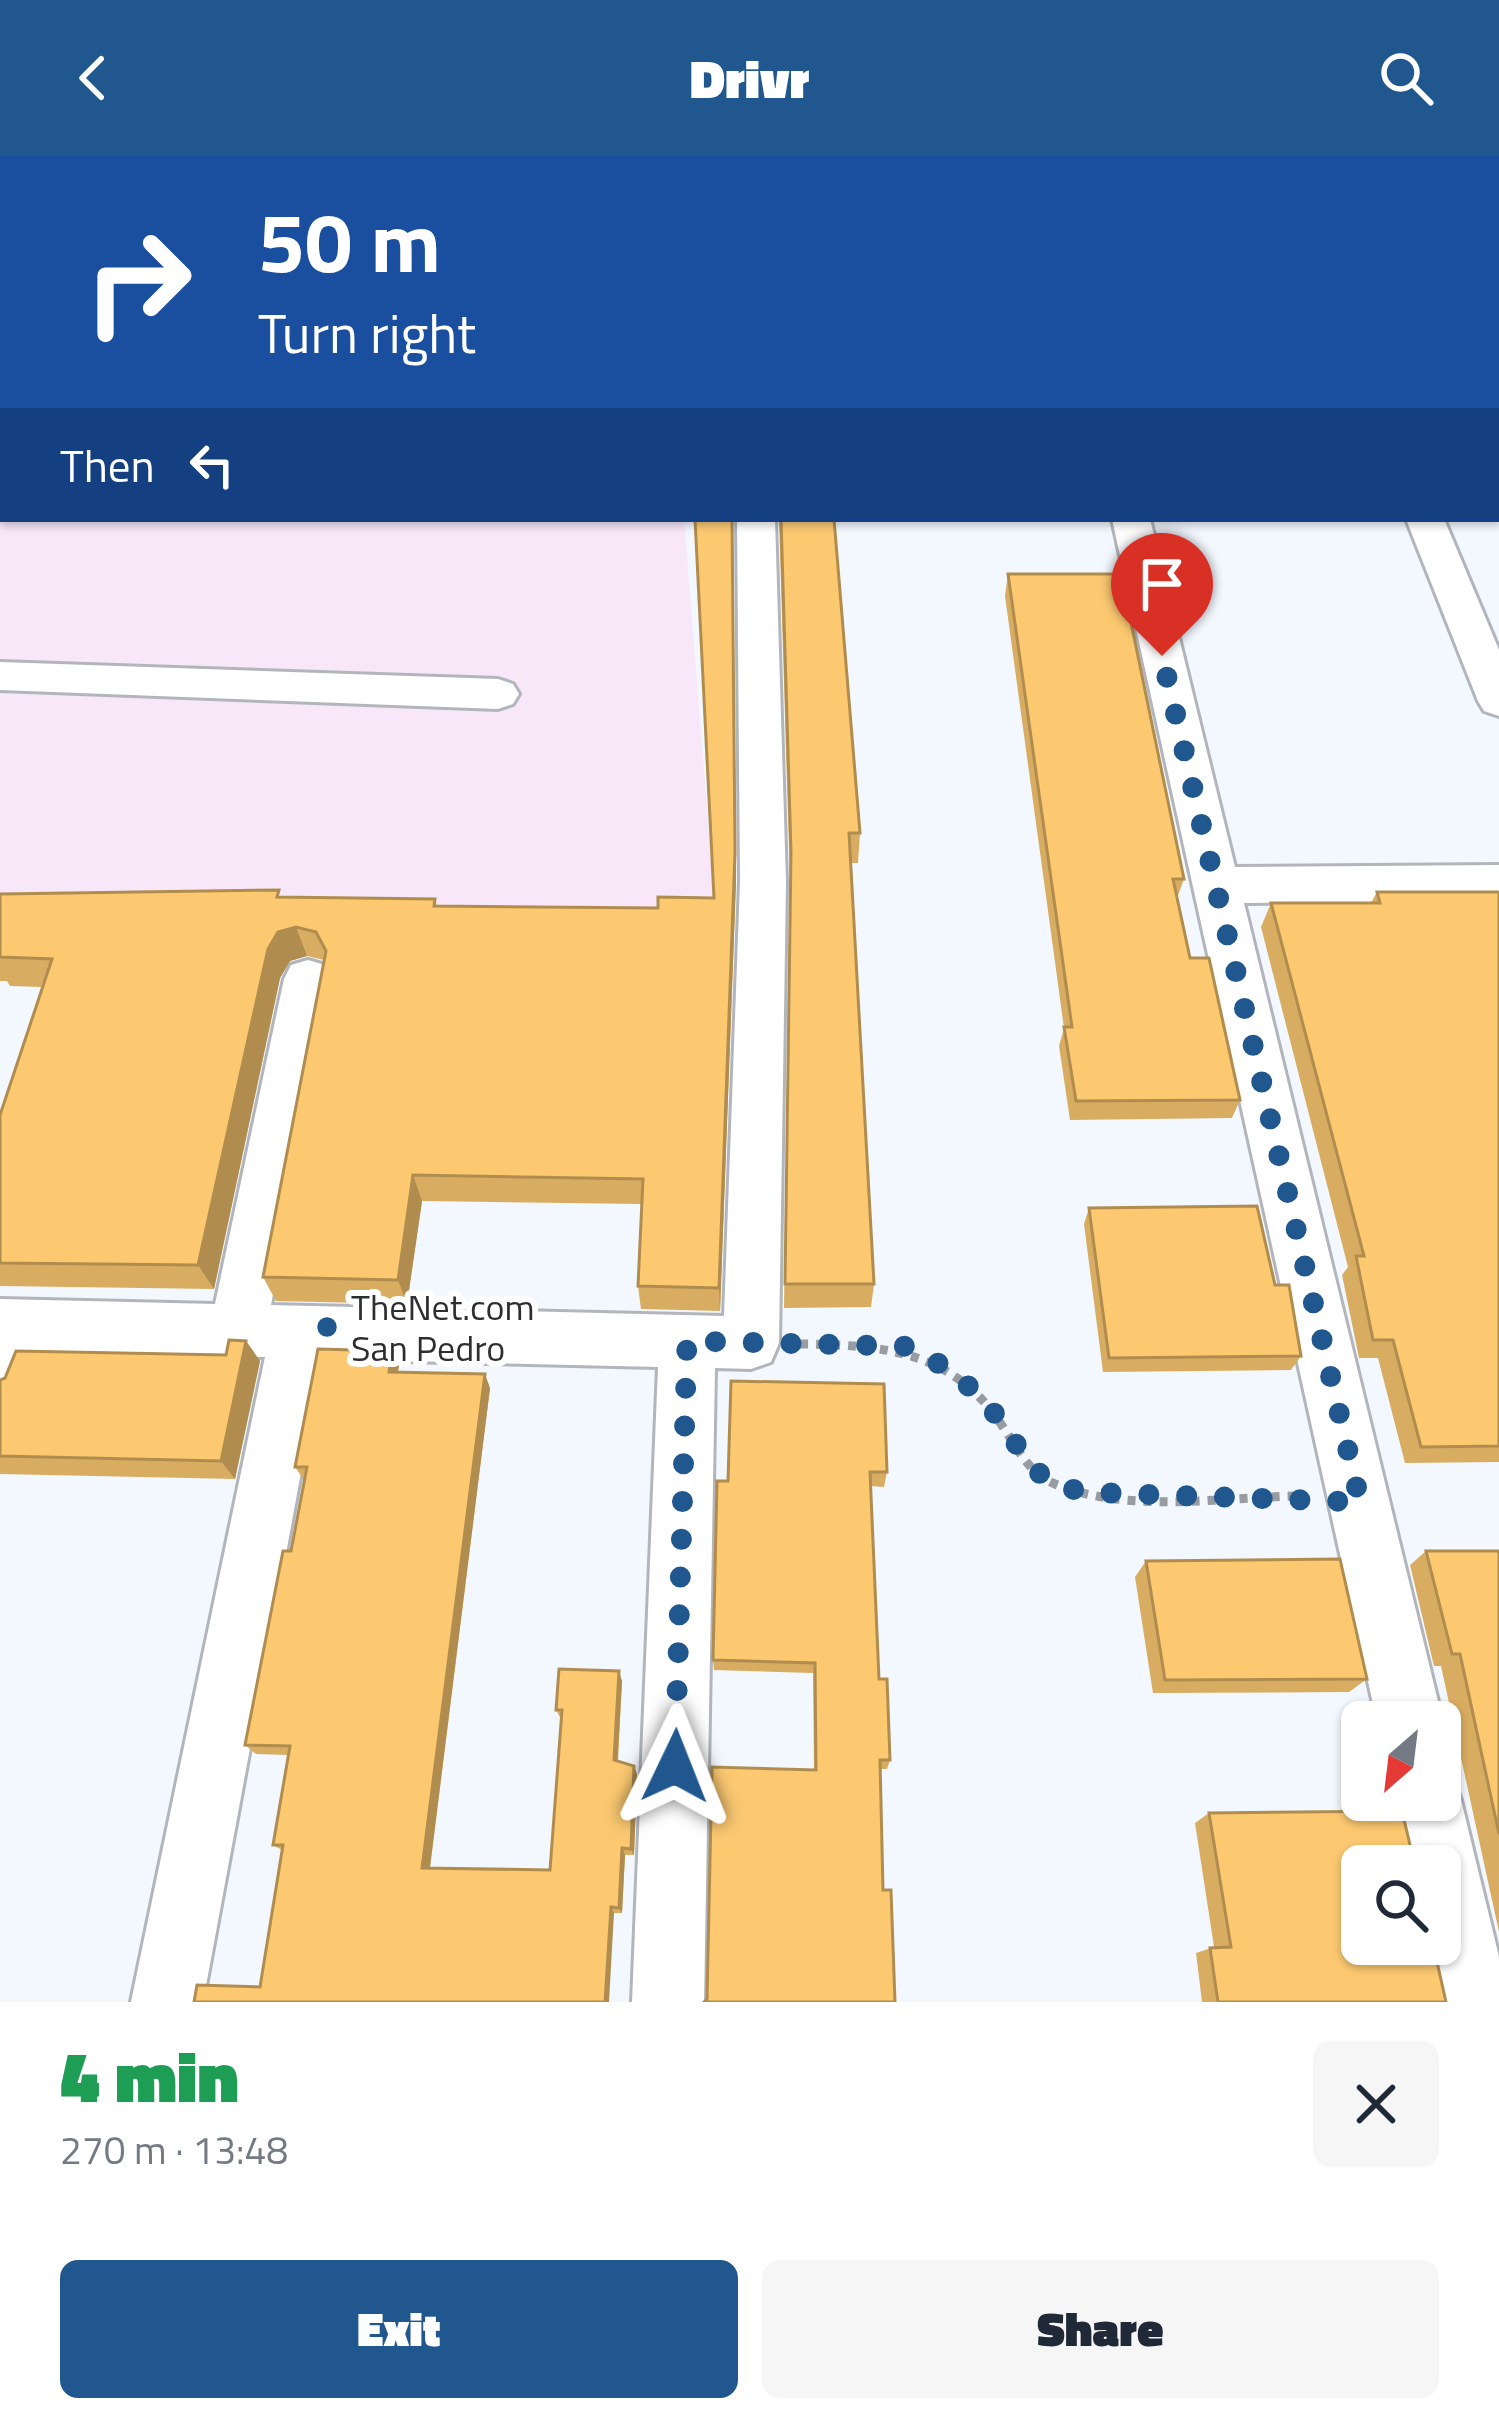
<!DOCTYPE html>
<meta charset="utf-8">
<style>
:root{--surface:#fff;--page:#f6f6f7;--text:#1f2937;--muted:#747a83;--accent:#20578f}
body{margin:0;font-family:"Titillium Web",sans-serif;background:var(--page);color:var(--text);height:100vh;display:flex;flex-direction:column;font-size:45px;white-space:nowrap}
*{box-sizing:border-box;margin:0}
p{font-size:39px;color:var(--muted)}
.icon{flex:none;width:66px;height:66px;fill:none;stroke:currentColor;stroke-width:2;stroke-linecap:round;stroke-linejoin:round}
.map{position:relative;height:1846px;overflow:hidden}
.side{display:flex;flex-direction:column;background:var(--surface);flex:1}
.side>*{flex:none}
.hud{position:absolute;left:0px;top:0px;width:1500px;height:366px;box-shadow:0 3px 9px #0004;background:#1a4fa0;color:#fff;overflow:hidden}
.needle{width:78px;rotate:208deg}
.buttons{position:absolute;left:1341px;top:1545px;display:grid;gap:24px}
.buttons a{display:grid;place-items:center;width:120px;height:120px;border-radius:18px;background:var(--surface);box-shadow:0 3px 9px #0004;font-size:60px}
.pin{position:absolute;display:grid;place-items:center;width:102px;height:102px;color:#fff;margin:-123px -51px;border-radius:50% 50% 50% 0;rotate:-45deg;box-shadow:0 0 12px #0007}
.pin .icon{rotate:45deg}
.me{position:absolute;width:132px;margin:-66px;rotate:2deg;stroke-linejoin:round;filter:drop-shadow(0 0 9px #0008)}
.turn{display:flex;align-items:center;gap:42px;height:252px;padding:0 60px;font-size:54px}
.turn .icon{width:156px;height:156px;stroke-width:2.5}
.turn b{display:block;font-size:84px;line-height:102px}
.then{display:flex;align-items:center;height:114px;padding:0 60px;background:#0003;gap:24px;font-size:45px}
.round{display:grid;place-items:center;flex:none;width:126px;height:126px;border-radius:18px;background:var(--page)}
.head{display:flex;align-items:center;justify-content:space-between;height:204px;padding:0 60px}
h1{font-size:72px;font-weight:800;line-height:90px;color:#1e9e55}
.button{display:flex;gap:24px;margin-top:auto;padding:24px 60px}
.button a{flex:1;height:138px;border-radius:18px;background:var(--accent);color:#fff;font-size:48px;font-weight:800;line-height:138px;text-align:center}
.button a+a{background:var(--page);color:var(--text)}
header{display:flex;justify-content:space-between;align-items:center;height:156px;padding:0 60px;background:var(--accent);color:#fff;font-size:54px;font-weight:800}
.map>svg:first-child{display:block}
</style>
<header><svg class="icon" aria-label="back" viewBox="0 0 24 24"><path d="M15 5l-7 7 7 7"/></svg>Drivr<svg class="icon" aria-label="search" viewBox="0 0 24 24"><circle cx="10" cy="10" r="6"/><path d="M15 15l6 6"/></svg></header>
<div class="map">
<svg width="1499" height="1846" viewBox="0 0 1499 1846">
<rect width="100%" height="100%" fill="#f3f7fe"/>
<path fill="#f7e7f9" d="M0,295l3,68h681l32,402 -716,-11z"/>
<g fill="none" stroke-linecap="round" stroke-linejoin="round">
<defs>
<path id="minor" d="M1497,175h2v20h-2z
M737,363h38l11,363 -7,461 -8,19 -20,7 -36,-1 -11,634h-72l26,-635 -336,-8 -119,643h-72l134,-645 -227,-5 -18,44 -20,8v-105l215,5 69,-325 7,-14 17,-5 17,5 7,14 -61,326 453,11 16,-434z
M1112,363h38l85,348 264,-2v36l-255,2 199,819 -3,6v-6h-63z
M1406,363h38l55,131v66l-15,-5 -6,-10z
M0,506l498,17 15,5 6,10 -6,10 -15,5 -498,-19z
M1440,1616l12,4 9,24 38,157v45h-61l-12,-58h14v-78h-31l-14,-66h45z"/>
</defs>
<use href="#minor" stroke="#b2b6bc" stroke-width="6"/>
<path stroke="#989b9f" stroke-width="9" stroke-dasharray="8 8" stroke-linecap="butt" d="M800,1188c82,1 152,6 201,80 16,23 27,49 54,60 73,30 169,13 246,12"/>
<use href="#minor" fill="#fff" fill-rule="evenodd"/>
</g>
<path fill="#d9ad61" d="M36,0h579v3h-578z
M1412,0h87v60h-2v-57h-83z
M3,76v217h-3v-215z
M733,363l3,363 -16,429 -79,-2 -3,-23 4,-82 -220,-3 -15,103 -131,-3 -13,-24 61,-317 -17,-4 -17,5 -10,17 -66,311 -214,-3v-171l42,-128 -32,-1 -3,-5h-7v-87l435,5 2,7 221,2 56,-10z
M779,363h55l26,314 -2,30h-7l23,421 -3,23 -87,1 6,-426z
M1008,418l176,305 -7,19 13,60 50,142 -8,18 -162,2 -11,-74 5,-18 -59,-432z
M1377,736h122v570l-94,1 -27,-105h-19l-17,-83 6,-8 -87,-340 10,-24h100z
M1089,1052l186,77 26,71 -10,14 -188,2 -19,-148z
M246,1185l14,20 -25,118 -235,-5v-94l226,-25z
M399,1209l-1,7 92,16 -60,480 120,2 11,-151 -5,-9 66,-29 -4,80 19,13 -3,81h-9l-3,58h-8l-354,74 22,-137 -9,-5 15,-90 -32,-1 -11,-9 46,-194 13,-71 -9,-13z
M731,1225l156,91 -3,15 -13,-1 8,193 11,81 -3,9h-7l3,121 -176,109 107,-229 -1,-97 -99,-3 -1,-10 15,-179z
M1426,1395h73v381l-58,-266h-7l-24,-101z
M1146,1405l221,118 -18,13 -196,1 -18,-116z
M1209,1657l237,189h-244l-6,-49 18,-6 -19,-124z"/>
<path fill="#b08d4f" d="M733,363l3,363 -16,429 -1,-23z
M296,771l11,29 -17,5 -10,17 -66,311 -16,-24 70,-316 10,-17z
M413,1019l9,26 -15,103 -9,-24z
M246,1185l14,20 -25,118 -14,-18z
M392,1195l7,14 -4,22 -6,-15z
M485,1218l5,14 -61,486 -7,-6z
M619,1515l3,10 -5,88 -3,-9z
M634,1610l3,8 -3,81 -3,-6z
M622,1692l3,7 -3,58 -3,-5z
M611,1751l3,6 -5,89h-4z"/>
<path fill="#fcc971" stroke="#b08d4f" stroke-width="3" d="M90,0h520v3h-512z
M647,0h169v3h-168z
M1452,0h47v25h-2v-22h-42z
M3,76v181h-3v-179z
M695,363h37l3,333 -16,436 -81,-2 5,-107 -230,-4 -15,105 -135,-3 63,-326 -10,-19 -20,-5 -18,5 -10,17 -70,316 -198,-2v-148l52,-156 -52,-2v-63l279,-4 -2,7 158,2 -1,7 224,2v-11l56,1z
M781,363h53l26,314h-11l25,451h-89l6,-432z
M1008,418h113l63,305h-11l17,79h19l31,142 -164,1 -12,-74h8z
M1377,736h122v554l-78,1 -28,-107h-20l-17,-84h8l-93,-353h109z
M1257,1050l18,79h14l12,71 -192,2 -20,-150z
M229,1184l17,1 -25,120 -221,-5v-76l5,-2 11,-27 210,4z
M318,1193l74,2 -3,21 96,2 -63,494 128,2 12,-160h-6l3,-41 60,2 -5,89 20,6 -3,83 -9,-1 -3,60 -8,-1 -6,95h-411l3,-17 63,2 23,-142h-10l17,-99 -45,-1 38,-194h8l16,-84h-12z
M731,1225l153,3 3,88h-17l9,207h8l3,81h-10l3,130h8l4,112h-191l3,-3 5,-232 104,3 -1,-107 -102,-3 4,-179h11z
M1426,1395h73v283l-39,-180h-8z
M1340,1403l27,120 -202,1 -19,-119z
M1402,1655l13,55h-53v78h71l13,58h-228l-8,-54 21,-1 -22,-134z"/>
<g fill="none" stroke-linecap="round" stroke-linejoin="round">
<path stroke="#20578f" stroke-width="21" stroke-dasharray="0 37.8" d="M675,1610l12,-425 217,5c34,13 68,39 91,68 34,42 28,63 88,78l277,10 -198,-846"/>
</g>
<circle fill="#20578f" stroke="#fff" stroke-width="4.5" cx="327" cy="1171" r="12"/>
<g text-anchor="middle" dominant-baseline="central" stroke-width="12" stroke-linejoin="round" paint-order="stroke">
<g font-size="36" fill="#2d2e30" stroke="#fff" text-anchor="start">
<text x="351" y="1150">TheNet.com<tspan x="351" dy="41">San Pedro</tspan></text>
</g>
</g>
</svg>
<div class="buttons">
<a><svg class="needle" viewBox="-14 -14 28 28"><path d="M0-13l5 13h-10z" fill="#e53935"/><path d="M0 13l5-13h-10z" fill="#747a83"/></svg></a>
<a><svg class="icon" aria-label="search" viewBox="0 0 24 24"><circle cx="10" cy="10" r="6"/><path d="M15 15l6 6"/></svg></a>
</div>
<div class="pin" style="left:1162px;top:500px;background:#d93025"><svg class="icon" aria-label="arrive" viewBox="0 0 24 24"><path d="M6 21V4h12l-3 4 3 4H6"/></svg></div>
<svg class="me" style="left:675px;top:1610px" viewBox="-20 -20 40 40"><path d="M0-17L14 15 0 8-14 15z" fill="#20578f" stroke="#fff" stroke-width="4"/></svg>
<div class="hud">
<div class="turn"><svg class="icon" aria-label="right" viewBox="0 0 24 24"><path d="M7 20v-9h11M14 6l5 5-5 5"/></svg><div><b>50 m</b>Turn right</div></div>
<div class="then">Then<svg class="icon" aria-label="left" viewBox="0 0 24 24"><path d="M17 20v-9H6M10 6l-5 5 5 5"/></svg></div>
</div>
</div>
<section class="side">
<div class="head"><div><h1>4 min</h1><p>270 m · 13:48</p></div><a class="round"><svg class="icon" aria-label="close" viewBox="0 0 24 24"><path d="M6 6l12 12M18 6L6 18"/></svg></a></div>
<div class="button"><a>Exit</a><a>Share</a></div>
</section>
